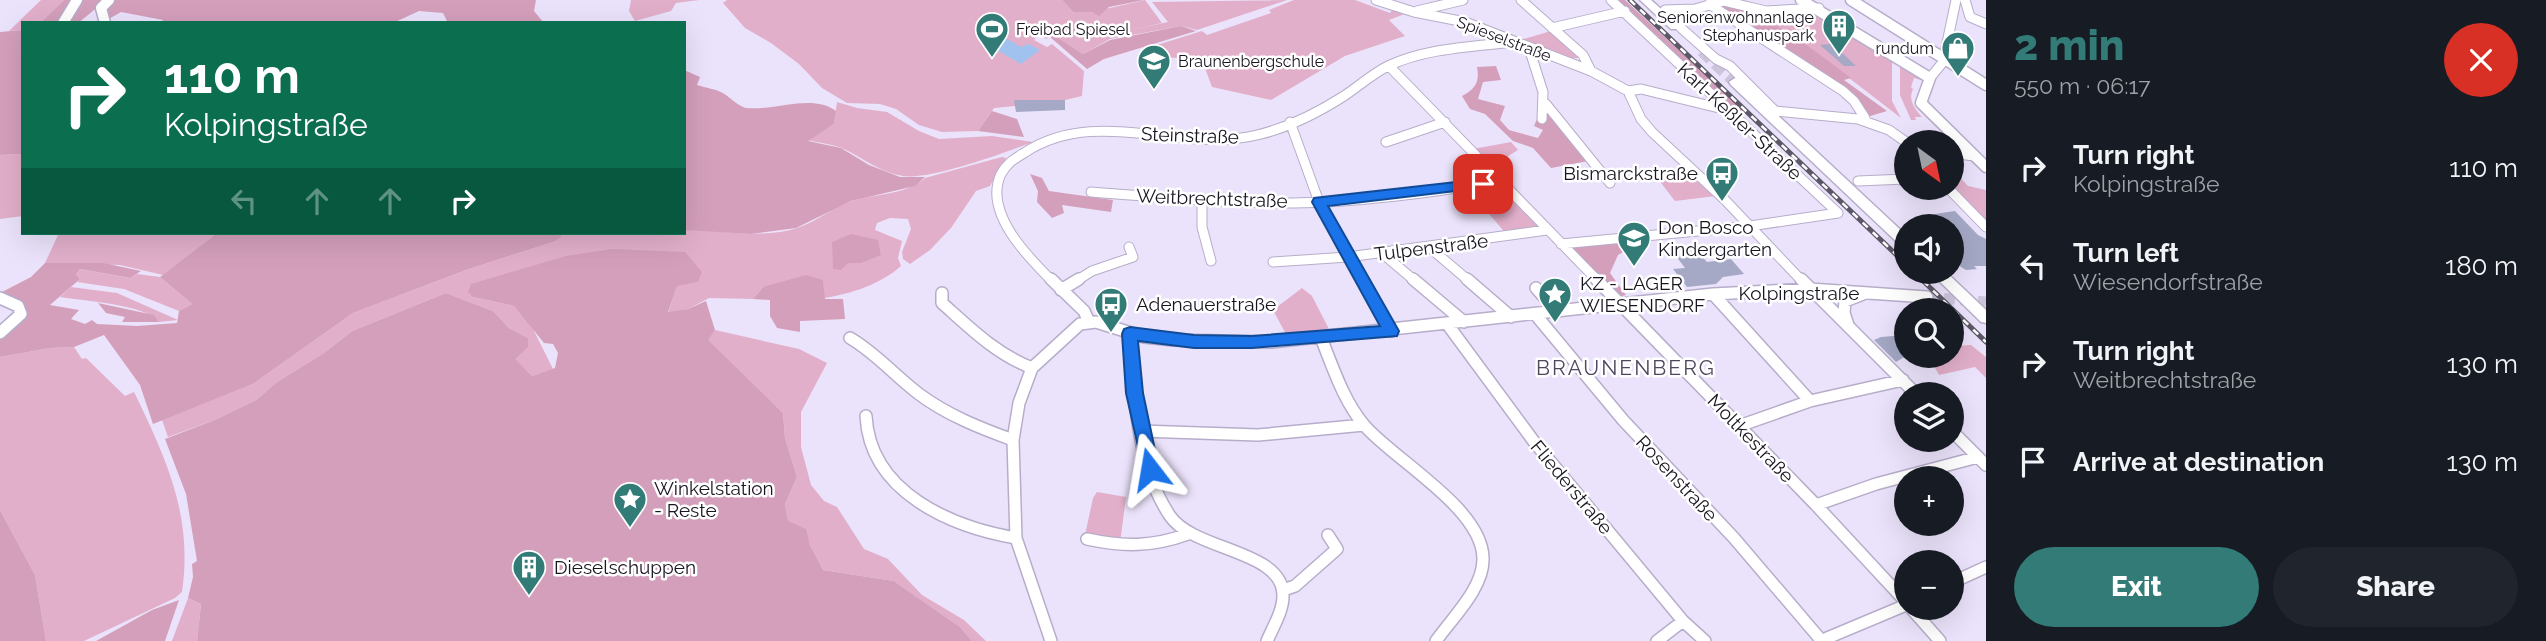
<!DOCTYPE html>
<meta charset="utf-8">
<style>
:root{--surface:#171b24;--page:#20242c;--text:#f1f3f6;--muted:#9ea1a6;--accent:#327b77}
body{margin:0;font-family:Raleway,sans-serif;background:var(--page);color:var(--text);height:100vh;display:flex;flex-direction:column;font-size:26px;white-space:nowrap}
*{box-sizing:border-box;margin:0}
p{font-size:23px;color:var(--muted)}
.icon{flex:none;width:38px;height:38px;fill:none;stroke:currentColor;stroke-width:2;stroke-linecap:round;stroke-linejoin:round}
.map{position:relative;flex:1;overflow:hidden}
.sheet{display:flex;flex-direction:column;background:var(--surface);width:560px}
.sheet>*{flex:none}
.top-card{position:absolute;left:21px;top:21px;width:665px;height:214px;border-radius:0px;box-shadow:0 7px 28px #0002;background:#0b6e4f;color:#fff;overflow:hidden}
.needle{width:46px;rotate:147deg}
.tools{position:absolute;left:1894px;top:130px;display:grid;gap:14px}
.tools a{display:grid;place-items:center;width:70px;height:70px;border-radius:50%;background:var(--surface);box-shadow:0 7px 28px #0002;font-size:35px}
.pin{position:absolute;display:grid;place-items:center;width:60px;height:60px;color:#fff;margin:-30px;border-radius:14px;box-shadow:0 4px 10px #0006}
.me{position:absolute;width:77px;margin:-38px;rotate:346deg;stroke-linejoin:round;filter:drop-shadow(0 0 5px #0008)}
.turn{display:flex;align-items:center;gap:24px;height:147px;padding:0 28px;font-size:32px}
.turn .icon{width:91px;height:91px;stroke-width:2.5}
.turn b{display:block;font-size:49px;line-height:60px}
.lanes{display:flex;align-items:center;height:66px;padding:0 28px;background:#0003;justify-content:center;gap:35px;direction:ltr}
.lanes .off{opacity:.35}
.round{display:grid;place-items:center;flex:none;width:74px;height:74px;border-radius:37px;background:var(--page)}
.head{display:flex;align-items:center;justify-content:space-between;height:119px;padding:0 28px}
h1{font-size:42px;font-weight:800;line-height:52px;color:var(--accent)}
.cta{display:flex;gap:14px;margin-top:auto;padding:14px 28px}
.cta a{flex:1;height:80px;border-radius:42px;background:var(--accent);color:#fff;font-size:28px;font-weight:800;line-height:80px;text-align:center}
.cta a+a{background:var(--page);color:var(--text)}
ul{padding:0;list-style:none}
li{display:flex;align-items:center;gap:21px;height:98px;padding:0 28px}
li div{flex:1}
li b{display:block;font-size:26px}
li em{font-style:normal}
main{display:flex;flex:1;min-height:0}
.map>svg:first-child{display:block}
</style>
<main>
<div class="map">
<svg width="1986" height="641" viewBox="0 0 1986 641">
<rect width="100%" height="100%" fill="#ebe3fb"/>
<path fill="#e2afca" d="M41,0h23l-24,23h-17v7l-14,1z
M631,0h68l-23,3 -5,8 -36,10 -6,-10z
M727,0h335l11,12h19l53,-12 17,23 -36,8 42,-9 -16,-20 135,-2 -90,30 -16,-4 -71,13 -27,15 -29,-19 -8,4 -16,-9 1,4 5,4 -2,2 13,7 5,-3 32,27 -2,25 -17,4h-50v6l-21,2 -16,23 -36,1 -23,-7 -23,-16 -16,-5 -33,-1 -25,-15 -23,-24 -28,-21 -26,-15 -22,-25z
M1294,0h61l35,13 4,-5 16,4 -21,8 16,16 -60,20 -74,44 -59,-13 -10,-27 -51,-4 -7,-7 58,-18 5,4 64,-22 -2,-3z
M1755,12l70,1 67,46v42l9,17 -100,-77z
M1551,31l27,24 2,3h-16l-43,-18z
M1900,67l24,14 -10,-3 -3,9 2,2c-5,11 1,19 9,28h-7l1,3h-5l-11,-25z
M837,102l20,6 30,4 32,19 20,8 53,-3 41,6c-30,11 -101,38 -130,34 -22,-3 -40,-18 -59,-27 -11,-5 -25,-6 -37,-9l27,-16z
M1511,142l7,8 -28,17 -17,-18z
M23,154v62l-23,3v-64z
M1002,157l4,1 -16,28 -14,5 -25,37 -21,22 -20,14 -7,-5 -1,-7 9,-23 -3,-10 -18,-1 -13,5 -2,7 27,11 -4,17 3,8c-20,18 -50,28 -77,32l-1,-18 -60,7 -10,12 -44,-1 -21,11 -20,4 9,-28 20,-3 -224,15 41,9 16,17 23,46 -21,7 -18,-17 14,-21 -19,-10 -16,-17 -47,-18 -94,38 -28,22 -47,29 -21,18 -39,19 -49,18 -6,-17 91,-36 100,-71 116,-44 87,-28 7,-5 -10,-3h131v-3c37,-1 77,10 113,-2 20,-6 37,-22 58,-28 22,-6 53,-6 70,-22z
M1951,168l17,18 18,4v35l-35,-38z
M1689,169l27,27 -41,5 -21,-27z
M1514,199l30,30 -36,7 -24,-28z
M59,233h158l-54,42 -43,-10 -75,-2z
M80,269l49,9 8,-4 23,3 32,27 -13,7 -55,-22 -47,-7 3,-3 -4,-5z
M71,287l46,6 61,27 -19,2c-15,-18 -75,-21 -99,-25z
M1302,288l10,8 20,39 -44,3 -15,-28z
M715,330l84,19 28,14 -26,49v35l10,38 13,16 13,6 27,42 24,10 34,36 42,25 22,21h-14l-12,-14 -66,-46 -71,-11 -13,-25 -5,-16 -17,-7 -3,-18 12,-27 -12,-39 -2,-25 -76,-73z
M1971,345l15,12v21l-11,-11 -36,8 -11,-20h23v-9z
M74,347l8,12 4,-1 39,38 9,-4c33,68 59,124 48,200l-7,6 -91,43h-38l-11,-66 -35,-65v-153l50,-9z
M1097,492l29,5 -6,46 -35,-8 8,-37z
M188,598l13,6 -4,37h-25z"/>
<path fill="#d49fbb" d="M64,0h472l-2,11 10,12h-96l-5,-10 -24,-2 -26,12h-233l3,-3 -42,-8 -14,8 -8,-14 -21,17h-38z
M1062,0h82l-35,7 -10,9 -7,-4h-19z
M1612,0h13l119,111 -7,3z
M1727,4c46,13 86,45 124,74l-7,2 43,31 -20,6 -10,-16 -142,-96z
M1181,26l15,5 -92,28 -17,10 -37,-32 4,-2 29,19 27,-14z
M23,30v124l-23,1v-123z
M1496,66l5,14 -18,2 -5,17 27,7 -5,14 9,10 29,8 5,-8 -9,-4 3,-7 9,2 2,-11 40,51 -37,7 -18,-20 -20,-7 -28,-27 -15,-5 -8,-13c13,-7 18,-14 15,-29z
M684,70l16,7 -3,8c9,3 19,4 26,8 8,5 15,13 23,15 29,3 67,-15 90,3l-2,13 -26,17 33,7 28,17 31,12h25l-10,9 -64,15 -55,27 -45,6 -67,-4z
M992,111l25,8 7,18 -46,-6z
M1030,174l12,4 7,13 64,9 -2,12 -49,-7 2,8 -12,5 -15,-16 1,-11z
M217,233h336l10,3 -7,5 -87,28 -116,44 -100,71 -100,40 -13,-39 -36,-50 -30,12 -24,1 -50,9v-22l25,-22 -25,-20 31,-16 14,-14h58l38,8 -11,7 -50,-9 -4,5 4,5 -30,26 29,5 -8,9 14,5 7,-4 5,4 40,2 40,-3 2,-12 13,-7 -32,-27z
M851,234l27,6 3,15 -20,8h-13l-7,7 -8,-1 -1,-27z
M1617,241l8,10 -7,4 -8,18 16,22 -8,2 -51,-51z
M612,249l73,3 17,20 -4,10 -21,4 -9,26 20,-3 18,-8 9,29 -7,10 75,73 2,25 12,39 -12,27 3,17 18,8 4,16 13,25 71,11 66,46 12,14h-775l4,-37 -13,-6 5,-21 -1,-13 5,-3 -11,-67 -21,-55 52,-20 39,-19 21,-18 47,-29 28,-22 94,-38 47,18 16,17 19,10v9l-13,12 17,17 23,-8 3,-15 -5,-9 -9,-1 -30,-37 -41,-9 -5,-5 3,-8 95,-28z
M806,275l17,5 2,19h18l2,20 -45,2v11l-23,-4 -7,-12v-16l-17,-1 10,-12z
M98,303l56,12 5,7h-37l3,-5 -19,-4z
M0,510l35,65 11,66h-46z
M179,600l-14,41h-69l56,-31z"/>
<path fill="#a1c2ef" d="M993,31l28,16 8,-3 11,6 -19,14 -42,-24z"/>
<path fill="#a5a9c6" d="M1831,44l7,5 18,17h-12l-24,-21z
M1014,100h51v10l-49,2z
M1955,211l23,24 8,4v27h-12l3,3 -11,1 -5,-3 -10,-10v-31h-21l-8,-10z
M1699,253l8,9 24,-3 13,15 -21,3 -7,7 -29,3 -14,-18 12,-1 -9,-12z
M1906,335v21l-10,6 -22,-22 7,-3z"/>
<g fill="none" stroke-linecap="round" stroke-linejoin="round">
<path stroke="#ccc4da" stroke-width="11" stroke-dasharray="11 6" stroke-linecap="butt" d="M1927,297l59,5"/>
<path stroke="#ccc4da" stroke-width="12" stroke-dasharray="12 6" stroke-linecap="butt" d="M1702,51l33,31"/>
<defs>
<path id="minor-far1" d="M1376,0l38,12 51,10 126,49 37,20 13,28 11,13 73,68 77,81
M1521,0l62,55 8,16
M1611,0l227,213
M1965,0l5,17 16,7
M1709,4l134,87 11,10 11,17
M1665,10l30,-1 29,-8 42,10 53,-3
M1417,11l46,-11
M1552,28l73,-17
M1681,28l35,31 14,7 45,45 83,8 31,11 17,12
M1529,48l14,44 -1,27
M1389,66l209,215
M1930,78l13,-16 13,-62
M1628,91l13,-2 90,22
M1546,104l64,79
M1290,122l29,80 44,79
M1386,142l59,-20
M1951,153l23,3
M1858,181l48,-2
M1947,187l39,40
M1091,192c67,5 134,11 202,11 69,-1 138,-10 206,-22
M1202,199v28l9,34
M1561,244l189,-18 88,-13
M1429,247l40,34
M1382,253l33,28
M1273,262l75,-5 199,-27
M1052,281c-25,-25 -69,-69 -51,-107 6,-11 13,-15 23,-21 72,-48 156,1 233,-18 30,-7 62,-23 87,-39 15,-10 28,-22 44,-30 38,-18 83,-19 124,-24
M1076,281l16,-10 41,-14 -4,-10"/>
<path id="minor" d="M1051,279l33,32 5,11
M1362,279l29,52
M1413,279l51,43
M1467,279l44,38
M1596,279l220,226 90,97
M1801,279l115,115
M1536,288l21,24
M1061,290l18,-11
M942,293v10c28,25 54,51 90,65
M1713,294l97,107
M0,298l18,8 3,8 -21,19
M1535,314l88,106 111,118 87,102
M1448,325l87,118 148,178 22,20
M1848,325l-4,-12 1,-12 18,-7
M1130,334c4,60 6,131 40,182 24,35 114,34 113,80 0,15 -10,31 -16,45
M850,338c26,15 45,38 69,56 28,21 61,34 94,46
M1321,338c12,29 22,62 43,87 30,35 118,83 119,133 1,30 -31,60 -47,83
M866,416c4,77 86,111 150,122
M1739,426l71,-25 93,-21
M1951,430l35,35
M1141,431l117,4 106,-10
M1816,505l60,-21 102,-27
M1087,539c37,8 65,8 101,-5
M1951,583l35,-16
M1283,590l12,-4 42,-37 -9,-14
M1910,607l30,34
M1051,641l-35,-103 -3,-98 6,-37 13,-35 48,-44 16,-2 48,15 29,3 99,2 441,-48 97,-5 117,8
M1657,641l26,-20
M1820,641l86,-36"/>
<path id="tertiary" d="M1801,0l129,78 -9,25 65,64
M1851,0l135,85
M63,23l14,-23
M105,23l-4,-15 8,-8"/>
<path id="secondary" d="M1640,0h11l28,25v4h-8z
M1735,78l4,1 167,156v13l-5,-2 -170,-161 -2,-3z
M1929,271h16l41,39v13l-5,-1z"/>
</defs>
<use href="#minor-far1" stroke="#b7adca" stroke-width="11"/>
<use href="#minor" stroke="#b7adca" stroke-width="14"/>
<use href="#tertiary" stroke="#b7adca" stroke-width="13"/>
<use href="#secondary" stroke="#b7adca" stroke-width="3"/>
<use href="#minor-far1" stroke="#fff" stroke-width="9"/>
<use href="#minor" stroke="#fff" stroke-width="11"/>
<use href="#tertiary" stroke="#fff" stroke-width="10"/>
<use href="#secondary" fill="#fff" fill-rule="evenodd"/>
<defs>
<path id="rail" d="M1630,0l276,264
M1913,271l73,71"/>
</defs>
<use href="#rail" stroke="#5d5867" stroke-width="5"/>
<use href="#rail" stroke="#fff" stroke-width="2.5" stroke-dasharray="7" stroke-linecap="butt"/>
</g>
<path fill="#1a73e8" stroke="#114b97" stroke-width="2" d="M1483,179l6,1v7l-161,19 71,125 -2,5 -145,12h-58l-56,-7 5,52 16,76 -3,5 -6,2 -6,-2 -18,-81 -4,-59 2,-5 6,-2 64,8 58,1 128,-10 -68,-124 2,-4z"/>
<defs>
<symbol id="building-pin" viewBox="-11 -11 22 30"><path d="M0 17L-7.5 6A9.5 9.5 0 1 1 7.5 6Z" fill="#327b77" stroke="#fff"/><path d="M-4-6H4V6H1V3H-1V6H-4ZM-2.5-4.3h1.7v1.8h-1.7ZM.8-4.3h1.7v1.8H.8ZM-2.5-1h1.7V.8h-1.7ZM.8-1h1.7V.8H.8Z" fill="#fff"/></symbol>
<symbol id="stadium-pin" viewBox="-11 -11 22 30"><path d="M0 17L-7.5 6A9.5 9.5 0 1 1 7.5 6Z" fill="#327b77" stroke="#fff"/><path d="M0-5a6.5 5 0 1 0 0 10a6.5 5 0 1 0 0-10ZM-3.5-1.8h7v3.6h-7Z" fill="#fff"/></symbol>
<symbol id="shop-pin" viewBox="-11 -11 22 30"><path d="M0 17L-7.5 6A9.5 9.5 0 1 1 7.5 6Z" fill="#327b77" stroke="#fff"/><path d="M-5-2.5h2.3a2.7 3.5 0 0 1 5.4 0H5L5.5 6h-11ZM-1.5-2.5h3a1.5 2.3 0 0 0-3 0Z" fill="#fff"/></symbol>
<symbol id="school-pin" viewBox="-11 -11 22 30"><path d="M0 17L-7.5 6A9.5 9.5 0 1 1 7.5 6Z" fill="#327b77" stroke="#fff"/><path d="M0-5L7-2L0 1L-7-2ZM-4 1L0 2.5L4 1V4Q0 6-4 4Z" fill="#fff"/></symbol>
<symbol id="bus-pin" viewBox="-11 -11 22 30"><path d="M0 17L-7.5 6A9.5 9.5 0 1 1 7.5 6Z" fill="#327b77" stroke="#fff"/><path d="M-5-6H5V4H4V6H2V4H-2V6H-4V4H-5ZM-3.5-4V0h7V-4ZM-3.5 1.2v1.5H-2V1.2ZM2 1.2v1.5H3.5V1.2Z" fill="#fff"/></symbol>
<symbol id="sight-pin" viewBox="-11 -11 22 30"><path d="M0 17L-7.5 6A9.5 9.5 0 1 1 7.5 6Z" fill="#327b77" stroke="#fff"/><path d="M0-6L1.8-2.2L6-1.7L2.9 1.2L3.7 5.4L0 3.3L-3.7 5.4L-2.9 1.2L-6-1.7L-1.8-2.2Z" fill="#fff"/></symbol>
</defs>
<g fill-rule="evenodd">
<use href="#building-pin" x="1820" y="7" width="38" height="52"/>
<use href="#stadium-pin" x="973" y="10" width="38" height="52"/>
<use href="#shop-pin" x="1939" y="29" width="38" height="52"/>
<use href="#school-pin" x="1135" y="42" width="38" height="52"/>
<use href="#bus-pin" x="1703" y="154" width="38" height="52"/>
<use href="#school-pin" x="1615" y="219" width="38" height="52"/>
<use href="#sight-pin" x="1536" y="275" width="38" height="52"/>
<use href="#bus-pin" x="1092" y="285" width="38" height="52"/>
<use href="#sight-pin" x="611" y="480" width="38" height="52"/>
<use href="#building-pin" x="510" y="548" width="38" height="52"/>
</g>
<g text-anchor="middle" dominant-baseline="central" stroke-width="5" stroke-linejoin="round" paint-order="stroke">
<g font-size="16" fill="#191520" stroke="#fff" text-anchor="end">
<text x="1814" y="17">Seniorenwohnanlage<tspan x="1814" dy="18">Stephanuspark</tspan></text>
<text x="1016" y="29" text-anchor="start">Freibad Spiesel</text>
<text x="1934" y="48">rundum</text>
<text x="1178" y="61" text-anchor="start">Braunenbergschule</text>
</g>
<g font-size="16" fill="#191520" stroke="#fff">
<text transform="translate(1504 39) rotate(21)">Spieselstraße</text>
</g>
<g font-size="19" fill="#191520" stroke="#fff">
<text transform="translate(1740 121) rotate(43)">Karl-Keßler-Straße</text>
<text transform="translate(1190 135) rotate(2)">Steinstraße</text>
<text transform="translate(1212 198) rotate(2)">Weitbrechtstraße</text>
<text transform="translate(1431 247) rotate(-7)">Tulpenstraße</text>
<text x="1799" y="293">Kolpingstraße</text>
<text transform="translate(1751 438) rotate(46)">Moltkestraße</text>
<text transform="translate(1677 478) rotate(47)">Rosenstraße</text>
<text transform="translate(1572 487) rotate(50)">Fliederstraße</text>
</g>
<g font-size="19" fill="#191520" stroke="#fff" text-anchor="start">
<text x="1698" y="173" text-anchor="end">Bismarckstraße</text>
<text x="1658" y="227">Don Bosco<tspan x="1658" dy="22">Kindergarten</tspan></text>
<text x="1580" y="283">KZ - LAGER<tspan x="1580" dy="22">WIESENDORF</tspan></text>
<text x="1136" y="304">Adenauerstraße</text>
<text x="654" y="488">Winkelstation<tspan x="654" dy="22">- Reste</tspan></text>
<text x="554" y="567">Dieselschuppen</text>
</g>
<g font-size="21" letter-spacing="2" fill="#4f475f" stroke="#fff">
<text x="1626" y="367">BRAUNENBERG</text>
</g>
</g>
</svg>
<div class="tools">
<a><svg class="needle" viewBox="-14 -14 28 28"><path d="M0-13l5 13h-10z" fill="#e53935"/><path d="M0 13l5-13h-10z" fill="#9ea1a6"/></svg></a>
<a><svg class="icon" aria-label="sound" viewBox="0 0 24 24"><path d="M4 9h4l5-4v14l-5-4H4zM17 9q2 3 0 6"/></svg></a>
<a><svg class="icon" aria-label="search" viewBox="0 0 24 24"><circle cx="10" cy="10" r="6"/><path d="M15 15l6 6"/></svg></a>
<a><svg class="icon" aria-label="layers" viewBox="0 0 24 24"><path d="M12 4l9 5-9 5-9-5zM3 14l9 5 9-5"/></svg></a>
<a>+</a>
<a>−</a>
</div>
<div class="pin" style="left:1483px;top:184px;background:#d93025"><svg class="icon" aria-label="arrive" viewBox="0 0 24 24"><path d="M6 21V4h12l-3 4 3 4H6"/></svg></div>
<svg class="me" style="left:1150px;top:469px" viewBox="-20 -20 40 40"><path d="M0-17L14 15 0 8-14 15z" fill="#1a73e8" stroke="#fff" stroke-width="4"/></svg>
<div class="top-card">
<div class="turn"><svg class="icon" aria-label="right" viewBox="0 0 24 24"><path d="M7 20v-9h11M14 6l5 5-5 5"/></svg><div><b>110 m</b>Kolpingstraße</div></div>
<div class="lanes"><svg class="icon off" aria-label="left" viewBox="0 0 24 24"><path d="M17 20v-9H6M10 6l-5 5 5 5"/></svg><svg class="icon off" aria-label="ahead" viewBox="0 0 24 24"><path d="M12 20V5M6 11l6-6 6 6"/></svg><svg class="icon off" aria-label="ahead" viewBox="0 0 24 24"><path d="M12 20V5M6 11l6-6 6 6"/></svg><svg class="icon" aria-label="right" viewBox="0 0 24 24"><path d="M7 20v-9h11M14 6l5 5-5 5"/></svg></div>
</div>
</div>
<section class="sheet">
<div class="head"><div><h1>2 min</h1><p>550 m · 06:17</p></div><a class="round" style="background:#d93025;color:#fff"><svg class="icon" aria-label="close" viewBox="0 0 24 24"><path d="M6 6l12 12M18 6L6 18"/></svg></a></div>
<ul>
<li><svg class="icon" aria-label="right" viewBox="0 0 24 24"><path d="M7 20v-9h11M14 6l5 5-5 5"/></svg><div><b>Turn right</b><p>Kolpingstraße</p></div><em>110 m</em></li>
<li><svg class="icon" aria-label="left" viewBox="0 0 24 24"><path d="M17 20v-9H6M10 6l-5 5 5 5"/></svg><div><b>Turn left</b><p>Wiesendorfstraße</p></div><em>180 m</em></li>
<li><svg class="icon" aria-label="right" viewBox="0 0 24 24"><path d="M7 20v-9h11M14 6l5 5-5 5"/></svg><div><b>Turn right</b><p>Weitbrechtstraße</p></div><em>130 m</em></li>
<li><svg class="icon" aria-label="arrive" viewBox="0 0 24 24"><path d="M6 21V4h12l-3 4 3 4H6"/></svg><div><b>Arrive at destination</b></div><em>130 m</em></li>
</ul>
<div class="cta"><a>Exit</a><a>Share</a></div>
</section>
</main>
